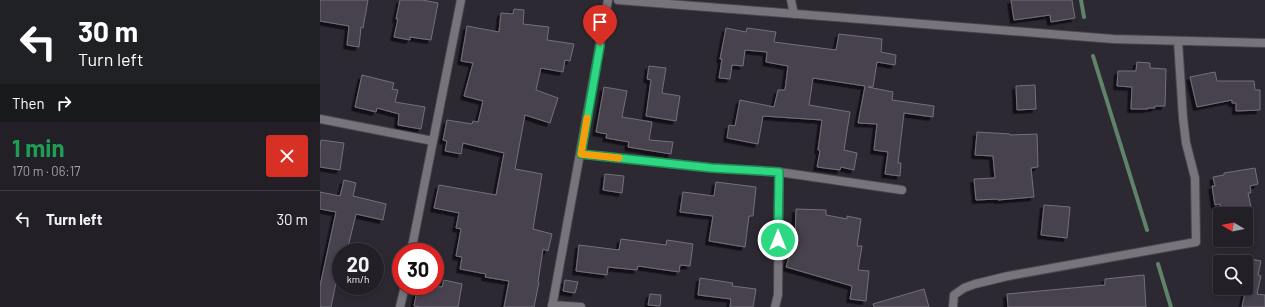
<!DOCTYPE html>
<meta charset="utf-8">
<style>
:root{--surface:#221f26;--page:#2e2c32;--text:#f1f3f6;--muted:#a2a2a7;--line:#3f3d43}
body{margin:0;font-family:Barlow,sans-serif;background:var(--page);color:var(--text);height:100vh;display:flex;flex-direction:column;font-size:15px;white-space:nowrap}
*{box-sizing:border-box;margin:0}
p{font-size:13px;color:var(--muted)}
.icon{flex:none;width:22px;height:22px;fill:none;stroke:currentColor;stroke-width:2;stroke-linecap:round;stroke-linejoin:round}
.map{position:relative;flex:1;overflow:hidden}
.details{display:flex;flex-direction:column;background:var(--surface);width:320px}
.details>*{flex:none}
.top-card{background:#202124;color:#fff;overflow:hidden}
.needle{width:26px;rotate:280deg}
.buttons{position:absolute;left:893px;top:207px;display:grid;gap:8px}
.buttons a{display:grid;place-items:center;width:40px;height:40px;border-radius:4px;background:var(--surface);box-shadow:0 2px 6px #0003,0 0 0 1px var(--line);font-size:20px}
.speed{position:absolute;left:12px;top:243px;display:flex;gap:8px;font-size:20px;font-weight:700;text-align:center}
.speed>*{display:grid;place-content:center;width:52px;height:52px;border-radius:50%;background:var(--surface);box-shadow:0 2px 6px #0003,0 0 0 1px var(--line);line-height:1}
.speed small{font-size:10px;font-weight:400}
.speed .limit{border:6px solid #d22;background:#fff;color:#111}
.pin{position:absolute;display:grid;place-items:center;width:34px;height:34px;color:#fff;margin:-41px -17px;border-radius:50% 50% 50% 0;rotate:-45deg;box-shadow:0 0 4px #0007}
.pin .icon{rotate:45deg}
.me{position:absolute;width:44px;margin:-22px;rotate:0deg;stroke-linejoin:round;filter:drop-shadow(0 0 3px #0008)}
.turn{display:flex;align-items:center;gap:14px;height:84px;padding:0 12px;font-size:18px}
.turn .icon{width:52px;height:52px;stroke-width:2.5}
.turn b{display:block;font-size:28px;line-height:34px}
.then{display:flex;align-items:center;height:38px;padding:0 12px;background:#0003;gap:8px;font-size:15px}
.round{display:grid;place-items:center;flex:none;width:42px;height:42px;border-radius:4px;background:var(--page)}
.summary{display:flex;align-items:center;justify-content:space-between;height:68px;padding:0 12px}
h1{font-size:24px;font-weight:700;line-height:30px;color:#1e9e55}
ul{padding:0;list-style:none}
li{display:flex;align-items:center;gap:12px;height:56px;padding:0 12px;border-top:1px solid var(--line)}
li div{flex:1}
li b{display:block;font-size:15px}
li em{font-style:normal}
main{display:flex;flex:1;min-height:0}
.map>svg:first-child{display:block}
</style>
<main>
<section class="details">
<div class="top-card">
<div class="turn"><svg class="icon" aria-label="left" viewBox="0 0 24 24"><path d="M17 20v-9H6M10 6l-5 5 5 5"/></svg><div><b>30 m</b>Turn left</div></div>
<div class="then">Then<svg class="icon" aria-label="right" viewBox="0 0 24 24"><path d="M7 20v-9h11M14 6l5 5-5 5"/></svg></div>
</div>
<div class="summary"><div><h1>1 min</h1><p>170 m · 06:17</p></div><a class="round" style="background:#d93025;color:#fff"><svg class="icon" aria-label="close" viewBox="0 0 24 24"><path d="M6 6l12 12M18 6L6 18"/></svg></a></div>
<ul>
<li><svg class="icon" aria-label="left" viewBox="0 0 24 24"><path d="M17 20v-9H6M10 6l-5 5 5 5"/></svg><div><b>Turn left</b></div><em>30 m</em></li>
</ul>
</section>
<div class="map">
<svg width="945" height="307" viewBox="0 0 945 307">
<defs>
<filter id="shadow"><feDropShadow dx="-3.5" dy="3.5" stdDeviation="0" flood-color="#0009"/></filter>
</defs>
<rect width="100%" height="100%" fill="#2d2933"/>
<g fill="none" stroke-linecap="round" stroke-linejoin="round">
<path stroke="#5f836b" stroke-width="4" d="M761,0l3,17
M773,56l54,174
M838,264l13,43"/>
</g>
<path fill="#46424d" stroke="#746f7c" filter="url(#shadow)" d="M0,0h48l-5,28 -2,-1 -2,20 -12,-2 2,-19 -29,-5z
M80,0h22l16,3 -7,37 -21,-3v3l-16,-3 4,-18h-2z
M691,0h61l3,18 -24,4 -1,-7 -36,5z
M194,9l10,1 -1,14 26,3 -2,13 27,4 -4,17 -5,-1 -2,12 -22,-4 -5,22 22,8 -8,25 -25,-8 -10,54 27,5 -9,55 19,5 -4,17 -5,-2 -5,33h1l-5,25h-30l5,-26 -24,-4 1,-3 -26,-5 2,-12 -6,-1 5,-27 -5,-1 3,-15 -25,-5 5,-23 57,10 8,-42 -41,-10 -2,11 -16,-3 2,-10 -4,-1 4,-20 25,4 1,-3 5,1 5,-21 -19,-5 9,-33 -12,-2 6,-35 32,6 2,-19 12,1z
M406,28l20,4 1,-4 29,4 -2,10 62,8 3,-16 43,5 -1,13 15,3 -1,10 -18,-3 -4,25h-5l25,5 -1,8 42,6 -1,11 -29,-4 -6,50h3l-1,13 -15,-2 3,-22 -14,-2 3,-26 -19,-1 7,-37 -52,-8 -4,27 41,7 -6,38 13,3 -3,17 -13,-3 -1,3 -23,-3 3,-16 -2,-1 4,-30 -59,-4 -5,28 -31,-6 2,-13 6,1 5,-26 34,7 4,-17h7l3,-24 -22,-4 1,-10 -22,-2 -2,16 -11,-1 -2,14 -11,-1 3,-19h-2z
M817,62l13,1v5l16,1 -1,37h-10v2h-7v1h-17l1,-22 -15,-1 1,-15h18z
M329,66l17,2 -4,25 18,3 -4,25 -30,-5 5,-36 -4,-1z
M895,72l2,9h37l1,9h5v20l-24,1v-8h-4v-3l-35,7 -7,-30z
M42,75l32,8 -2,6 6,1 -3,12 30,5 -4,22 -23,-4 1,-11 -22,-6 -1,4 -21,-5z
M715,85l1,24 -19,1 -1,-24z
M284,87l23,4 -5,26 30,5 -3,18 24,2 -2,12 -43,-7 1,-5 -23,-4 1,-4 -11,-2z
M657,132l33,2v1l27,-1 1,33 -7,1 3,29 -36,3 -1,-1 -21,1 -2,-21 21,-1 -2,-22 -18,-1z
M1,140l23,3 -4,27 -20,-3v-19z
M935,168l3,16 -8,2 1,7h-3l3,14 -30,5 -1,-8 -5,1 -3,-19h3l-2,-9 11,-2v-2z
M285,174l19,2 -2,17 -19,-3z
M24,180l12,3 -3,13 33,8 -3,16 -27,-6 -9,37 -4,-1 -1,2h-1v6l-10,49h-11v-21l16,-74 -16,-3v-17l20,4z
M396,182l40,5 -3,29h-4l-4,31 -36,-6 4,-25 -33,-4 3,-20 31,4z
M724,205l26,2 -3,31 -26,-3z
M476,209l30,1v5l21,4v-3l14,3 -4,27h5l-4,24 11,1 -3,30 -16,-2 2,-13 -66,-19 6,-20 3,1z
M301,239l45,6 1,-5 26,4 -3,22 -10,-1 -1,7 -41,-6 -1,4 -29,-3 -1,8 -31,-4 3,-26 40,5z
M926,258l15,3 -3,14 3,1 -4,18 8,1v12h-23l4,-19z
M824,275l2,32h-138l-1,-13 98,-9v-6z
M380,278l33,5 -1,3 24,3 -3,18h-23l1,-8 -33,-4z
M124,280l18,4 -4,23h-37l-7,-1 4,-20h18l6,1z
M245,280l13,2 -3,11 -12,-2z
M604,289l5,18h-55l-1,-3z
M330,294l11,1 -1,11 -12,-1z"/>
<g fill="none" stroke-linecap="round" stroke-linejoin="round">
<defs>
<path id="street" d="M298,0l495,39 152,4
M471,0l3,14
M0,119l113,22
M261,154l131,14 67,4 -1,123 -3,12
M459,172l123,18
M91,252l50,-252
M232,305l29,2
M80,307l5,-21
M232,307l56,-307
M633,307l1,-12 10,-7 11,-4 33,-8 188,-34 -1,-64 -9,-35 -3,-25 -5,-77"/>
</defs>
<use href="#street" stroke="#4a4650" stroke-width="10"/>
<use href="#street" stroke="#77757b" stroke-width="8"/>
</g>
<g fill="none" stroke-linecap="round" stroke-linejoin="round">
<defs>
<path id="route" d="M280,46l-19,108 131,14 67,4 -1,68"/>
</defs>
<use href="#route" stroke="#1e8c55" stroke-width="10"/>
<use href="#route" stroke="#2ed883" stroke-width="7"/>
<path stroke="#f59e0b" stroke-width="7" d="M267,118l-6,36 38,4"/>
</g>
</svg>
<div class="buttons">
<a><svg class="needle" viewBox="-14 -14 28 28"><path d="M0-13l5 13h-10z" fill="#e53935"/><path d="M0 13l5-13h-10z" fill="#a2a2a7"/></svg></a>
<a><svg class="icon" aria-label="search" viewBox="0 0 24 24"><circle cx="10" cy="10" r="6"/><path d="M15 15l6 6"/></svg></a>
</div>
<div class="speed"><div>20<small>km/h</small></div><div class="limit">30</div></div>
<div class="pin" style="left:280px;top:46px;background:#d93025"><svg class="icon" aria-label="arrive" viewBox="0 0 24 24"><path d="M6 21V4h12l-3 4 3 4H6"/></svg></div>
<svg class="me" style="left:458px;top:240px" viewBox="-20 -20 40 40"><circle r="17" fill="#2ed883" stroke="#fff" stroke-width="3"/><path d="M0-11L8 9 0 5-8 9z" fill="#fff"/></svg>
</div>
</main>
